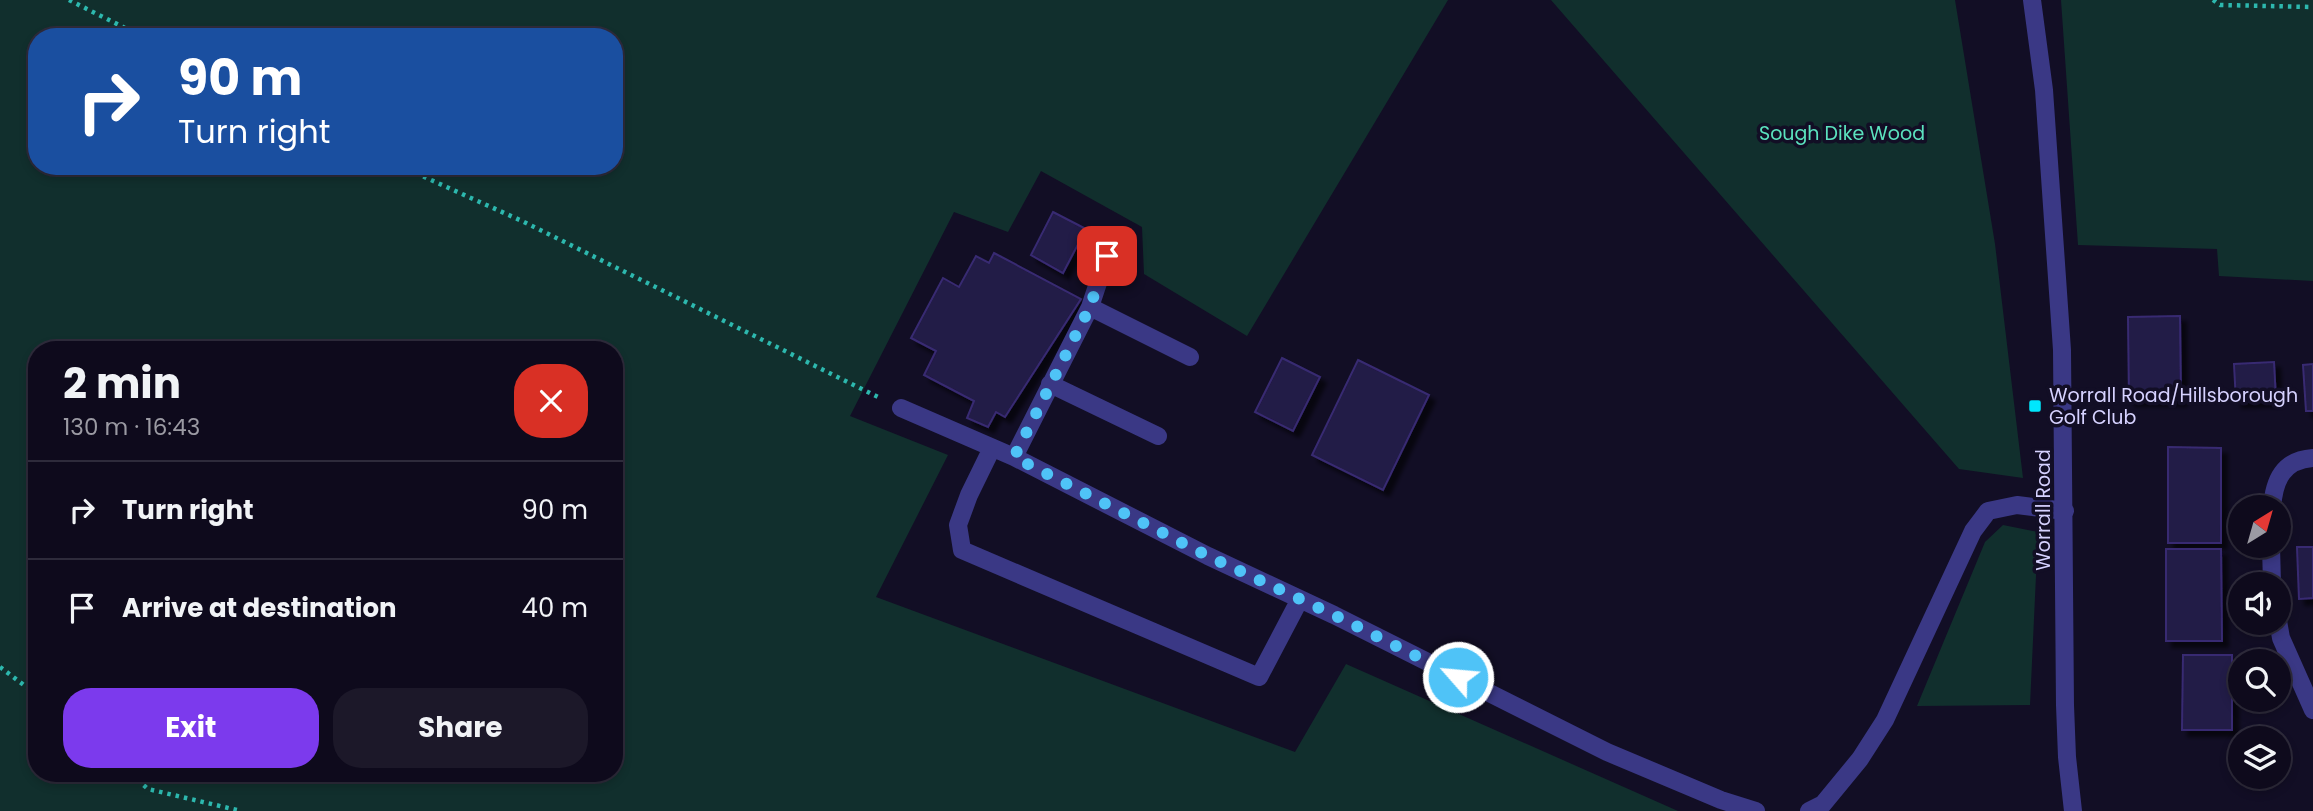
<!DOCTYPE html>
<meta charset="utf-8">
<style>
:root{--surface:#0e0a1c;--page:#1c1829;--text:#f1f3f6;--muted:#9b9aa3;--line:#2e2b3b;--accent:#7c3aed}
body{margin:0;font-family:Poppins,sans-serif;background:var(--page);color:var(--text);height:100vh;display:flex;flex-direction:column;font-size:26px;white-space:nowrap}
*{box-sizing:border-box;margin:0}
p{font-size:23px;color:var(--muted)}
.icon{flex:none;width:38px;height:38px;fill:none;stroke:currentColor;stroke-width:2;stroke-linecap:round;stroke-linejoin:round}
.map{position:relative;flex:1;overflow:hidden}
.side{position:absolute;left:28px;top:341px;width:595px;height:441px;display:flex;flex-direction:column;background:var(--surface);border-radius:28px;box-shadow:0 4px 10px #0003,0 0 0 2px var(--line)}
.side>*{flex:none}
.hud{position:absolute;left:28px;top:28px;width:595px;height:147px;border-radius:28px;box-shadow:0 4px 10px #0003,0 0 0 2px var(--line);background:#1a4fa0;color:#fff;overflow:hidden}
.needle{width:46px;rotate:37deg}
.tools{position:absolute;left:2228px;top:495px;display:grid;gap:14px}
.tools a{display:grid;place-items:center;width:63px;height:63px;border-radius:50%;background:var(--surface);box-shadow:0 4px 10px #0003,0 0 0 2px var(--line);font-size:35px}
.pin{position:absolute;display:grid;place-items:center;width:60px;height:60px;color:#fff;margin:-30px;border-radius:14px;box-shadow:0 4px 10px #0006}
.me{position:absolute;width:77px;margin:-38px;rotate:297deg;stroke-linejoin:round;filter:drop-shadow(0 0 5px #0008)}
.turn{display:flex;align-items:center;gap:24px;height:147px;padding:0 35px;font-size:32px}
.turn .icon{width:91px;height:91px;stroke-width:2.5}
.turn b{display:block;font-size:49px;line-height:60px}
.round{display:grid;place-items:center;flex:none;width:74px;height:74px;border-radius:28px;background:var(--page)}
.head{display:flex;align-items:center;justify-content:space-between;height:119px;padding:0 35px}
h1{font-size:42px;font-weight:700;line-height:52px}
.action{display:flex;gap:14px;margin-top:auto;padding:14px 35px}
.action a{flex:1;height:80px;border-radius:28px;background:var(--accent);color:#fff;font-size:28px;font-weight:700;line-height:80px;text-align:center}
.action a+a{background:var(--page);color:var(--text)}
ul{padding:0;list-style:none}
li{display:flex;align-items:center;gap:21px;height:98px;padding:0 35px;border-top:2px solid var(--line)}
li div{flex:1}
li b{display:block;font-size:26px}
li em{font-style:normal}
.map>svg:first-child{display:block}
</style>
<div class="map">
<svg width="2313" height="811" viewBox="0 0 2313 811">
<defs>
<filter id="shadow"><feDropShadow dx="6" dy="6" stdDeviation="2" flood-color="#0009"/></filter>
</defs>
<rect width="100%" height="100%" fill="#120e25"/>
<path fill="#112f2d" fill-rule="evenodd" d="M0,0h1448l-201,336 -103,-62 -2,-47 -101,-56 -33,61 -54,-20 -104,204 98,39 -72,142 419,155 51,-88 332,147h-1678zM37,37h577v129h-577zM37,350h577v424h-577z
M1551,0h404l40,244 28,234 -64,-9z
M2061,0h252v281l-94,-5 -2,-27 -139,-4z
M2003,525l35,7 -8,173 -113,1 68,-164z"/>
<path fill="#221a46" stroke="#382b72" stroke-width="2" filter="url(#shadow)" d="M1053,212l33,17 -23,44 -32,-18z
M994,253l87,46 -76,118 -9,-5 -8,15 -21,-9 7,-17 -50,-26 12,-24 -25,-13 32,-60 16,9 17,-31 13,7z
M2180,316l1,84h-52l-1,-83z
M1282,358l38,19 -27,54 -38,-19z
M1358,360l71,35 -46,95 -71,-35z
M2274,362l2,38 -40,2 -2,-38z
M2313,364v47h-7l-3,-46z
M2168,447l53,1v95h-53z
M2297,547h16v51l-14,1z
M2166,549h55l1,92h-56z
M2183,655h49v75h-50z"/>
<g fill="none" stroke-linecap="round" stroke-linejoin="round">
<path stroke="#2db8ae" stroke-width="4.5" stroke-dasharray="3.5 5" stroke-linecap="butt" d="M69,0l74,37
M2213,0l7,5 93,2
M400,166l122,55 356,176
M0,667l37,28
M131,774l17,15 93,22"/>
<path stroke="#3a3885" stroke-width="18" d="M1090,307l100,50
M1050,384l108,52
M901,408l113,49 194,99 126,59 273,137 114,48 35,11
M992,448l-23,47 -11,30 4,25 297,127 41,-78
M1014,457l76,-150 17,-51
M1809,811l14,-7 37,-45 25,-39 88,-189 15,-20 29,-6 48,6"/>
<path stroke="#3a3885" stroke-width="18" d="M2272,508c2,-28 11,-48 41,-50
M2271,546l1,38
M2278,621l3,17 32,72"/>
<path stroke="#3a3885" stroke-width="18" d="M2032,0l12,90 18,260 3,355 2,52 6,54"/>
</g>
<g fill="none" stroke-linecap="round" stroke-linejoin="round">
<path stroke="#4fc3f7" stroke-width="12" stroke-dasharray="0 21.6" d="M1107,256l-17,51 -76,150 194,99 126,59 124,62"/>
</g>
<rect fill="#00e7fd" stroke="#120e25" stroke-width="2.5" x="2028" y="399" width="14" height="14" rx="3.5"/>
<g text-anchor="middle" dominant-baseline="central" stroke-width="7" stroke-linejoin="round" paint-order="stroke">
<g font-size="19" fill="#5be2be" stroke="#120e25">
<text x="1842" y="133">Sough Dike Wood</text>
</g>
<g font-size="19" fill="#d6d2ff" stroke="#120e25" text-anchor="start">
<text x="2049" y="395">Worrall Road/Hillsborough<tspan x="2049" dy="22">Golf Club</tspan></text>
</g>
<g font-size="19" fill="#d6d2ff" stroke="#120e25">
<text transform="translate(2043 510) rotate(-90)">Worrall Road</text>
</g>
</g>
</svg>
<div class="tools">
<a><svg class="needle" viewBox="-14 -14 28 28"><path d="M0-13l5 13h-10z" fill="#e53935"/><path d="M0 13l5-13h-10z" fill="#9b9aa3"/></svg></a>
<a><svg class="icon" aria-label="sound" viewBox="0 0 24 24"><path d="M4 9h4l5-4v14l-5-4H4zM17 9q2 3 0 6"/></svg></a>
<a><svg class="icon" aria-label="search" viewBox="0 0 24 24"><circle cx="10" cy="10" r="6"/><path d="M15 15l6 6"/></svg></a>
<a><svg class="icon" aria-label="layers" viewBox="0 0 24 24"><path d="M12 4l9 5-9 5-9-5zM3 14l9 5 9-5"/></svg></a>
</div>
<div class="pin" style="left:1107px;top:256px;background:#d93025"><svg class="icon" aria-label="arrive" viewBox="0 0 24 24"><path d="M6 21V4h12l-3 4 3 4H6"/></svg></div>
<svg class="me" style="left:1458px;top:677px" viewBox="-20 -20 40 40"><circle r="17" fill="#4fc3f7" stroke="#fff" stroke-width="3"/><path d="M0-11L8 9 0 5-8 9z" fill="#fff"/></svg>
<div class="hud">
<div class="turn"><svg class="icon" aria-label="right" viewBox="0 0 24 24"><path d="M7 20v-9h11M14 6l5 5-5 5"/></svg><div><b>90 m</b>Turn right</div></div>
</div>
<section class="side">
<div class="head"><div><h1>2 min</h1><p>130 m · 16:43</p></div><a class="round" style="background:#d93025;color:#fff"><svg class="icon" aria-label="close" viewBox="0 0 24 24"><path d="M6 6l12 12M18 6L6 18"/></svg></a></div>
<ul>
<li><svg class="icon" aria-label="right" viewBox="0 0 24 24"><path d="M7 20v-9h11M14 6l5 5-5 5"/></svg><div><b>Turn right</b></div><em>90 m</em></li>
<li><svg class="icon" aria-label="arrive" viewBox="0 0 24 24"><path d="M6 21V4h12l-3 4 3 4H6"/></svg><div><b>Arrive at destination</b></div><em>40 m</em></li>
</ul>
<div class="action"><a>Exit</a><a>Share</a></div>
</section>
</div>
